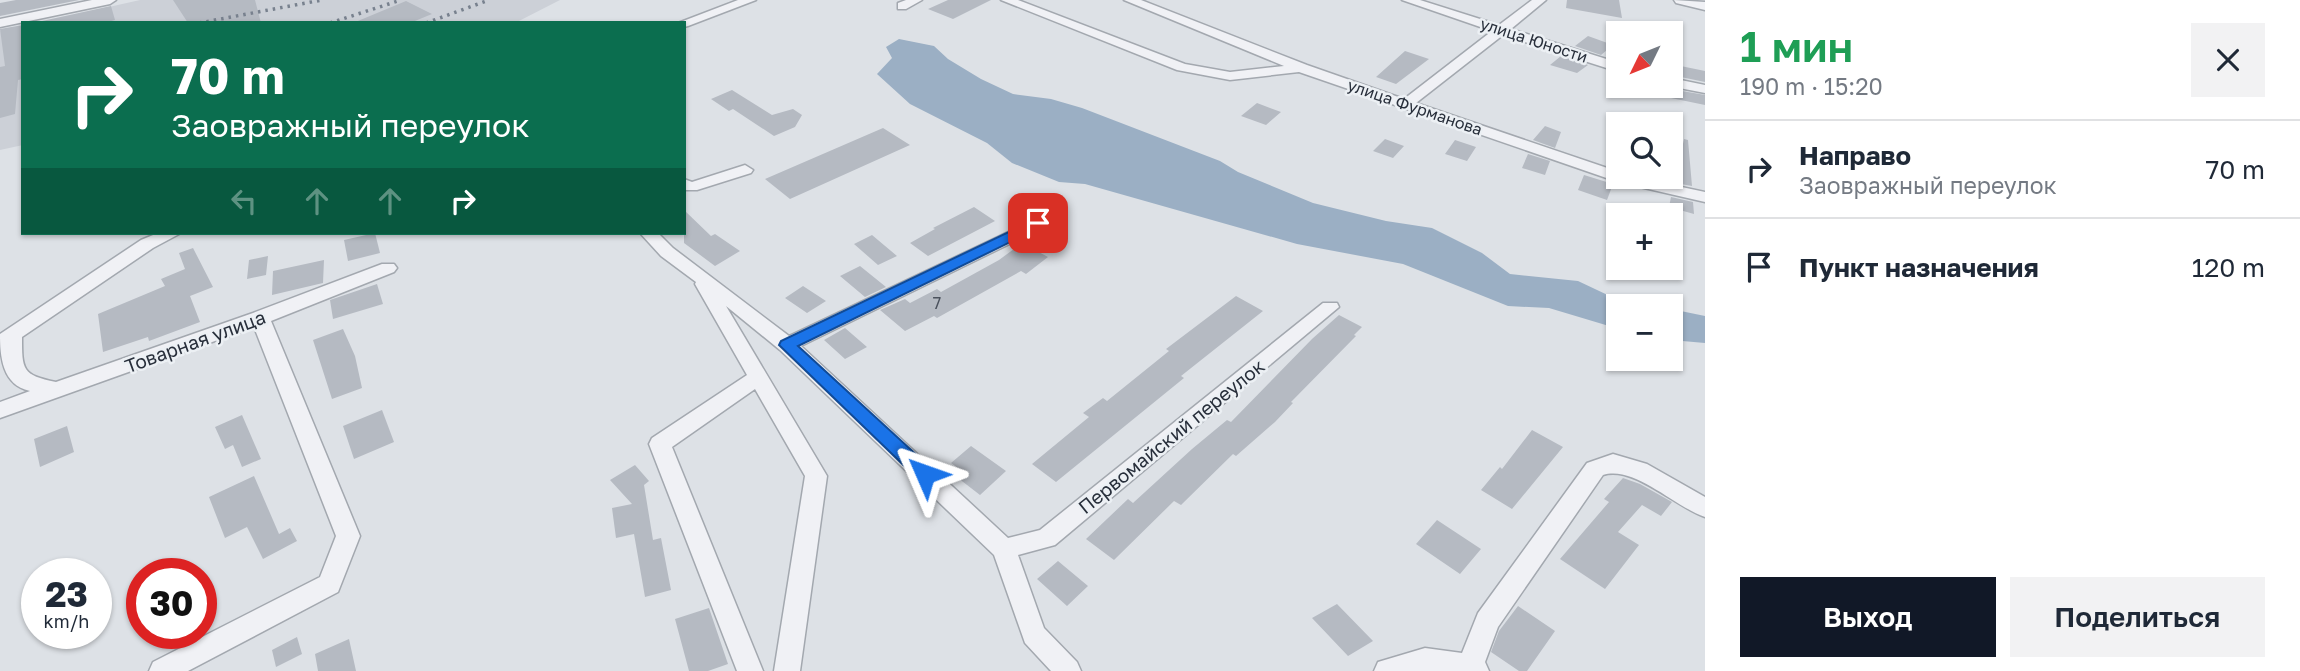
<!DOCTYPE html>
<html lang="ru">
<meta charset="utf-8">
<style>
:root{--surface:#fff;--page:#f2f2f3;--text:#1f2937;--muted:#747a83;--line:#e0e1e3;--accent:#111827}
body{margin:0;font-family:"Golos Text",sans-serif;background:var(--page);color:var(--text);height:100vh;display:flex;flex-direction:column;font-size:26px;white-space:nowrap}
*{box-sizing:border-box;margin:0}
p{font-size:23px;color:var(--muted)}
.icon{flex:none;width:38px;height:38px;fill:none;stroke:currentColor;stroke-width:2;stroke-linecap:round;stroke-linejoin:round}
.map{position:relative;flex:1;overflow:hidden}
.side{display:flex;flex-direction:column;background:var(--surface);width:595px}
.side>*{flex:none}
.guide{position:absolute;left:21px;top:21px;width:665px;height:214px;border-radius:0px;box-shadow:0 2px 5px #0004;background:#0b6e4f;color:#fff;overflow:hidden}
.needle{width:46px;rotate:227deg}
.tools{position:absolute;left:1606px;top:21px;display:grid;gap:14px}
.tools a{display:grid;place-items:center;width:77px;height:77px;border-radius:0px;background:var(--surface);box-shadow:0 2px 5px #0004;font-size:35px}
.speed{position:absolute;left:21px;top:558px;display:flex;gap:14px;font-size:35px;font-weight:700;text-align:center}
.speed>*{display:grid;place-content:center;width:91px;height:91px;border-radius:50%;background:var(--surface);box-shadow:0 2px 5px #0004;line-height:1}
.speed small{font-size:18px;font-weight:400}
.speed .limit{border:10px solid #d22;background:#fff;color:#111}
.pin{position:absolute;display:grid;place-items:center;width:60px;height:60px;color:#fff;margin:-30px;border-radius:14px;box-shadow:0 4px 10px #0006}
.me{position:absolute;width:77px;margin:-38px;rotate:313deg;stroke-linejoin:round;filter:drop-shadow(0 0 5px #0008)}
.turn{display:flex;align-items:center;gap:24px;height:147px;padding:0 35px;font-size:32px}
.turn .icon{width:91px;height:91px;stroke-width:2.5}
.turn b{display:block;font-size:49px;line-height:60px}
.lanes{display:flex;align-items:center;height:66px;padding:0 35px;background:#0003;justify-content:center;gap:35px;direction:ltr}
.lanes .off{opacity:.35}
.round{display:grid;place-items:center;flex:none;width:74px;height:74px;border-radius:0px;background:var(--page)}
.headline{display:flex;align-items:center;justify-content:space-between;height:119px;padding:0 35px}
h1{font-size:42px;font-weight:600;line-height:52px;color:#1e9e55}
.cta{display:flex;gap:14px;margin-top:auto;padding:14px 35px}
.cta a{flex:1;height:80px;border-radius:0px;background:var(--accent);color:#fff;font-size:28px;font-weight:600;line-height:80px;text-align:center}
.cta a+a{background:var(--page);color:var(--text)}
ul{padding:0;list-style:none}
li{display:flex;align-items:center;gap:21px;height:98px;padding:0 35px;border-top:2px solid var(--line)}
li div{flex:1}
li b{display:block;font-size:26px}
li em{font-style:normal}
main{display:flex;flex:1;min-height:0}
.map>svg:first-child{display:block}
</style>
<main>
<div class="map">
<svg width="1705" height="671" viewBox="0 0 1705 671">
<rect width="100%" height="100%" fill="#dde1e6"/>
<path fill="#ccd0d7" d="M140,0h420l-45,23h-477z
M23,26v119l-23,5v-119z"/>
<path fill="#9bafc4" d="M899,39l35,7 14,13 33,20 32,15 38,5 31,9 138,53 18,11 75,31 73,18 46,7 50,25 28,21 68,7 36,17 42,8h-37v23l-70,-21 -41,-2 -105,-42 -106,-20 -212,-60 -26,-2 -47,-19 -25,-20 -77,-39 -33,-30 15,-16 -6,-11z
M1671,309l34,7v27l-34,-3z"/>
<path fill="#b5bac2" d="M16,0h63l-79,16v-13z
M173,0h82l6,23h-73z
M948,0h43l-38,19 -25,-10z
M1567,0h52l3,18 -56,-10z
M406,1l26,13 -22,9h-57z
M111,6l4,14 -11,3h-71z
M23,25v54l-5,1 -3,34 -15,4v-51l5,-1 -5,-37z
M1588,36l25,9 -12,10 -26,-9z
M1405,51l24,8 -33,25 -20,-7z
M1561,56l27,9 -11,8 -27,-8z
M1671,64l34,7v11l-34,-7z
M1671,89l34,6v10l-34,-7z
M732,90l40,25 21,-6 9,6 -7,12 -21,9 -41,-27 -4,2 -18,-12z
M1257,103l24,9 -15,13 -25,-9z
M1545,126l16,6 -6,16 -22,-8z
M883,128l27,17 -120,54 -25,-20z
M1385,139l19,7 -11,12 -20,-7z
M1684,139l4,1 4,46 -17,-3z
M1455,140l21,7 -9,14 -22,-7z
M1528,154l22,7 -5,14 -23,-7z
M1584,175l29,9 -6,16 -29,-10z
M1671,197l22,5 1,12 -25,-7z
M974,207l21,14 -67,35 -18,-13 25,-14 -2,-1z
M684,210l27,26 4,-2 25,17 -25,15 -31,-23z
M375,233l5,20 -32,8 -4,-21z
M872,235l25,21 -19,9 -24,-21z
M1022,243l26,14 -22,17 -5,-3 -84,47 -3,-2 -29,15 -25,-21 25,-11 5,4 27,-14 4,3 58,-32z
M193,248l20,39 -23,9 10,26 -51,19 -1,-4 -45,15 -5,-38 67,-28 -4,-7 24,-10 -6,-16z
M268,256l-2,19 -19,4 2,-19z
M324,260l-1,23 -51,12 1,-24z
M860,266l26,21 -21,10 -25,-21z
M377,284l6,20 -50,15 -3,-19z
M803,286l23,15 -19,12 -22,-15z
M1236,296l27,15 -82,65 3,2 -128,104 -24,-18 57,-47 -6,-4 20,-15 4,3 62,-50 -3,-2z
M1339,315l23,12 -8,8 2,1 -65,66 2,1 -18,19 -39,34 -3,-2 -52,51 -7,-4 -60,59 -28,-21 42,-40 5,4 59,-54 35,-29 4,2 81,-83z
M845,328l22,19 -22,12 -21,-19z
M343,329l12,27 7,32 -30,11 -19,-59z
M382,410l12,32 -40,17 -11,-33z
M242,415l19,44 -19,8 -9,-22 -8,4 -10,-22z
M67,426l7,26 -34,15 -6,-28z
M1532,430l31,17 -51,62 -31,-19 19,-23 2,2z
M971,446l35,25 -26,24 -22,-17 7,-5 -14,-10z
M635,465l14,16 -5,4 9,55 8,-2 10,52 -26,7 -11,-63 -18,4 -4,-30 20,-4 -22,-24z
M254,476l25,58 11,-6 7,13 -34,18 -16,-32 -22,11 -16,-41z
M1623,478l17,6 32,18 -11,14 -19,-11 -24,27 21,13 -34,44 -45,-30 49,-57 -5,-3z
M1437,520l44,29 -21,25 -44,-30z
M1058,561l30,25 -21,20 -30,-27z
M1337,604l36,37 -25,15 -36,-38z
M1518,606l37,25 -28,40h-8l-28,-19 8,-21z
M709,608l19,56 -20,7h-19l-14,-52z
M297,637l5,17 -26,13 -4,-17z
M349,639l7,32h-38l-3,-17z"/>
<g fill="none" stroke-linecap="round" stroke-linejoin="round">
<defs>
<path id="minor" d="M92,0h24l-6,4 -110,23v-8z
M738,0h18l-68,26 -4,1v-4h-6z
M906,0h16l-16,9h-8v-6z
M1001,0h17l167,64 45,8 54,-6 -160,-66h17l166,65 97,34 88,-68 -90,-31h18l79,25 33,-25h14l-35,29 108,34v9l-116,-37 -87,68 203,69v5h16l70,15v10l-87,-20 -319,-110 -69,8 -53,-10z
M1674,0l31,2v8l-29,-7z
M1671,78l34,7v8l-36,-7z
M745,165l8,5 -2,3 -54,17h-13v-11l8,3z
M1038,218l8,5 -2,4 -243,119 207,192 32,-8 283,-227h14l2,4 -284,238 -37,10 26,73 33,34 4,9h-30l-26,-28 -31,-88 -214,-205 -54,-44 101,170 -27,195h-26l31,-195 -50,-87 -83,58 91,224h-26l-88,-227 3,-6 95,-63 -52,-91 1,-2 -35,-26 -21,-23h18l15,15 116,88z
M158,233h23l-28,15 -131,89c0,33 0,38 34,45l197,-69 129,-49h12l3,4 -3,4 -123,49 89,215 -22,56 -150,79h-39l4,-9 167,-85 16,-41 -82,-209 -254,91v-16l30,-11c-28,-6 -30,-35 -30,-57l141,-94z
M1613,454l34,10 58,33v20c-30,-10 -71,-52 -102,-42l-105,152 -13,35 4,9h-115l4,-9 47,-14 37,5 16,-40 109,-150z"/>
</defs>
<use href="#minor" stroke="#a3a8af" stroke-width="3"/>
<use href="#minor" fill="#f0f1f5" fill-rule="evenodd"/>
<path stroke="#78818e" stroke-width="3.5" stroke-dasharray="2.5 5" stroke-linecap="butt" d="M199,23l123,-23
M330,23l71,-23
M426,23l63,-23"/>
</g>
<path fill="#1a73e8" stroke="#114b97" stroke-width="2" d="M1038,218l5,2v6l-245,120 134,123 2,5 -2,6 -7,2 -6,-2 -140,-135 2,-4z"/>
<g text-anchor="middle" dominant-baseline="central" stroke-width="5" stroke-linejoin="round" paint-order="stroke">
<g font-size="16" fill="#282f3b" stroke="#ecf0f4">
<text transform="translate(1534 40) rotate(18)">улица Юности</text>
<text transform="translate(1415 107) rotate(19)">улица Фурманова</text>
</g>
<g font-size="16" fill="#4b525d">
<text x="937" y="303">7</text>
</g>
<g font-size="19" fill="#282f3b" stroke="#ecf0f4">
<text transform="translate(195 341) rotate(-20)">Товарная улица</text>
<text transform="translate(1171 436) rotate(-39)">Первомайский переулок</text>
</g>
</g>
</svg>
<div class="tools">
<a><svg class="needle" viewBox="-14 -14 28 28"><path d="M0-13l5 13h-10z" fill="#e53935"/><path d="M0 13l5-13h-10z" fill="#747a83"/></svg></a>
<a><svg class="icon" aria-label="search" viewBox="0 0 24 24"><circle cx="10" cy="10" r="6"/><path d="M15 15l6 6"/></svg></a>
<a>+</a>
<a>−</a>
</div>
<div class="speed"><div>23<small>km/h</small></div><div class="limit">30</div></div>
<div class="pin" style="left:1038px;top:223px;background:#d93025"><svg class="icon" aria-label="arrive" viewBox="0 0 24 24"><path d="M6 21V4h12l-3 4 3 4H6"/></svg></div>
<svg class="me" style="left:925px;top:474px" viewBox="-20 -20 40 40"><path d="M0-17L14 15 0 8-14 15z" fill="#1a73e8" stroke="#fff" stroke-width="4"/></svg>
<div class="guide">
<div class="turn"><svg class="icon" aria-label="right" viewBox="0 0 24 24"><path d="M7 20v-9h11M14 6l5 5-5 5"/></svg><div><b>70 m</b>Заовражный переулок</div></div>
<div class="lanes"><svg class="icon off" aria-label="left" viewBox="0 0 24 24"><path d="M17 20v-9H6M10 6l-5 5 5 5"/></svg><svg class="icon off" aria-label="ahead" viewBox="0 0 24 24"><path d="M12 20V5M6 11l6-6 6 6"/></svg><svg class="icon off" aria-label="ahead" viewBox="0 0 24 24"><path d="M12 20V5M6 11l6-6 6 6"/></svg><svg class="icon" aria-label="right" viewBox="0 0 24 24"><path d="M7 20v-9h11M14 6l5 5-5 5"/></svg></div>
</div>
</div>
<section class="side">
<div class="headline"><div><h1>1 мин</h1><p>190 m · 15:20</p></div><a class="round"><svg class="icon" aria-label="close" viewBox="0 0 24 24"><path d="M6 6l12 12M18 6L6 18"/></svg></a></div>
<ul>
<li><svg class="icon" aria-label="right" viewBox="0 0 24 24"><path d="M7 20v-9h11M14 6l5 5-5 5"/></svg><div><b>Направо</b><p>Заовражный переулок</p></div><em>70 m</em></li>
<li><svg class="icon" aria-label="arrive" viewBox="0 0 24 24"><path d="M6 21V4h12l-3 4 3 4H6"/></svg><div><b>Пункт назначения</b></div><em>120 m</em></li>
</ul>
<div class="cta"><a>Выход</a><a>Поделиться</a></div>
</section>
</main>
